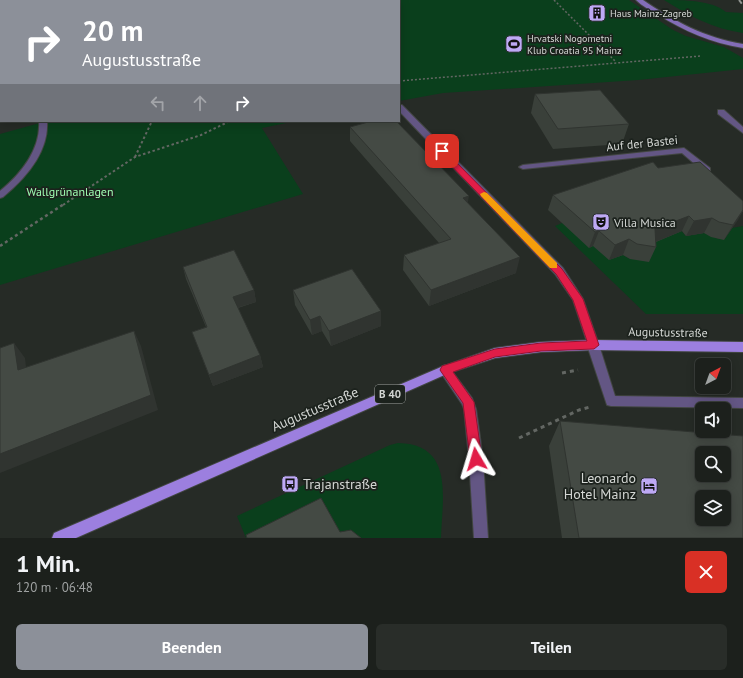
<!DOCTYPE html>
<html lang="de">
<meta charset="utf-8">
<style>
:root{--surface:#1c201c;--page:#292d29;--text:#f1f3f6;--muted:#a0a3a3;--line:#3a3e3b;--accent:#8c9099}
body{margin:0;font-family:"PT Sans",sans-serif;background:var(--page);color:var(--text);height:100vh;display:flex;flex-direction:column;font-size:15px;white-space:nowrap}
*{box-sizing:border-box;margin:0}
p{font-size:13px;color:var(--muted)}
.icon{flex:none;width:22px;height:22px;fill:none;stroke:currentColor;stroke-width:2;stroke-linecap:round;stroke-linejoin:round}
.map{position:relative;height:538px;overflow:hidden}
.panel{display:flex;flex-direction:column;background:var(--surface);flex:1}
.panel>*{flex:none}
.guide{position:absolute;left:0px;top:0px;width:400px;height:122px;box-shadow:0 2px 10px #0003,0 0 0 1px var(--line);background:#8c9099;color:#fff;overflow:hidden}
.needle{width:26px;rotate:41deg}
.controls{position:absolute;left:695px;top:358px;display:grid;gap:8px}
.controls a{display:grid;place-items:center;width:36px;height:36px;border-radius:6px;background:var(--surface);box-shadow:0 2px 10px #0003,0 0 0 1px var(--line);font-size:20px}
.pin{position:absolute;display:grid;place-items:center;width:34px;height:34px;color:#fff;margin:-17px;border-radius:8px;box-shadow:0 2px 6px #0006}
.me{position:absolute;width:44px;margin:-22px;rotate:353deg;stroke-linejoin:round;filter:drop-shadow(0 0 3px #0008)}
.turn{display:flex;align-items:center;gap:14px;height:84px;padding:0 16px;font-size:18px}
.turn .icon{width:52px;height:52px;stroke-width:2.5}
.turn b{display:block;font-size:28px;line-height:34px}
.lanes{display:flex;align-items:center;height:38px;padding:0 16px;background:#0003;justify-content:center;gap:20px;direction:ltr}
.lanes .off{opacity:.35}
.round{display:grid;place-items:center;flex:none;width:42px;height:42px;border-radius:6px;background:var(--page)}
.head{display:flex;align-items:center;justify-content:space-between;height:68px;padding:0 16px}
h1{font-size:24px;font-weight:600;line-height:30px}
.button{display:flex;gap:8px;margin-top:auto;padding:8px 16px}
.button a{flex:1;height:46px;border-radius:6px;background:var(--accent);color:#fff;font-size:16px;font-weight:600;line-height:46px;text-align:center}
.button a+a{background:var(--page);color:var(--text)}
.map>svg:first-child{display:block}
</style>
<div class="map">
<svg width="743" height="538" viewBox="0 0 743 538">
<rect width="100%" height="100%" fill="#262b26"/>
<path fill="#0a3f1c" d="M144,0h485l44,30 13,6 38,11 19,11v11l-105,11 -195,13 -44,8v-100h-258z
M664,0c19,0 48,0 62,12l17,1v20c-29,-4 -54,-17 -79,-33z
M47,121h249l-34,7 41,66 -303,91v-151z
M658,206l28,30 18,-3 15,6 7,-1v-9l17,-3v88h-97l-91,-88 7,-3 32,23 29,9 7,4 15,-13 13,-6z
M398,443c57,1 44,56 43,95h-195l-9,-22 153,-71z"/>
<g fill="none" stroke-linecap="round" stroke-linejoin="round">
<defs>
<path id="lane" d="M718,110h6l19,17v6l-25,-19z
M593,340l4,2 2,3 16,51 128,2v10l-132,-2 -4,-1 -20,-60 2,-3z"/>
<path id="street" d="M47,0h9l-10,1z
M121,0h9l-10,1z
M1,12v4l-1,1v-4z
M0,32h1v4h-1z
M399,105h3l161,163 20,31 16,46 -2,3 -4,2 -4,-2 -16,-48 -18,-26 -156,-163z
M39,121h8c2,31 -21,57 -44,76l-3,1v-7c21,-17 41,-42 39,-70z
M684,148l26,20v4h-6l-22,-19 -159,16 -4,-2 4,-2z
M445,365l4,2 23,31 4,11 7,50 5,79h-14l-5,-79 -5,-50 -2,-5 -23,-34 2,-3z"/>
<path id="secondary" d="M636,0h7c31,21 62,38 100,44v4c-32,-5 -59,-17 -86,-34 -7,-4 -15,-8 -21,-14z"/>
<path id="primary" d="M593,340l150,2v10l-150,-2 -52,2 -46,6 -46,15 -373,165h-24l2,-5 387,-166 54,-19 46,-6z"/>
</defs>
<use href="#lane" stroke="#424642" stroke-width="2"/>
<use href="#street" stroke="#424642" stroke-width="2"/>
<use href="#secondary" stroke="#424642" stroke-width="2"/>
<use href="#primary" stroke="#424642" stroke-width="2"/>
<path stroke="#636763" stroke-width="1.5" stroke-dasharray="2 2" stroke-linecap="butt" d="M554,0l62,62
M227,1l2,-1
M399,81l302,-25"/>
<path stroke="#636763" stroke-width="2" stroke-dasharray="2.5 2.5" stroke-linecap="butt" d="M135,157l17,-36
M63,205l72,-48 66,-22 29,-14"/>
<path stroke="#636763" stroke-width="2.5" stroke-dasharray="3 3" stroke-linecap="butt" d="M0,246l64,-42"/>
<path stroke="#636763" stroke-width="3" stroke-dasharray="4 4" stroke-linecap="butt" d="M562,373l16,-3
M519,438l60,-28 11,-3"/>
<use href="#lane" fill="#635684" fill-rule="evenodd"/>
<use href="#street" fill="#635684" fill-rule="evenodd"/>
<use href="#secondary" fill="#836db7" fill-rule="evenodd"/>
<use href="#primary" fill="#9c7fdf" fill-rule="evenodd"/>
<path stroke="#929692" stroke-width="2" stroke-dasharray="4.5 4.5" stroke-linecap="butt" d="M739,0l4,5"/>
</g>
<path fill="#3a403a" d="M535,94l94,30 -7,20 -69,5 -22,-36z
M350,127l118,76 48,70 -87,33 -26,-36 1,-15 35,-12 -89,-102z
M658,168l85,33v10l-19,29 -13,-3 -7,-4 -18,3 -4,-5 -26,11v5l-7,15 -19,-3 -7,-4 -14,5 -16,-14 -4,2 -41,-38 5,-15z
M183,267l71,23 2,12 -18,6 22,47 3,12 -50,19 -21,-54 14,-5 -20,-48z
M293,290l88,36 -50,20 -9,-15 -10,4 -17,-30z
M560,421l183,117h-181l-13,-92z"/>
<path fill="#303430" d="M469,196l-3,16 -3,-14z
M743,210l-5,10 -14,20 9,-15z
M689,216l-7,15 -34,14 7,-16z
M712,218l-8,15 -18,3 8,-15z
M599,231l-6,15 -4,2 6,-16z
M629,239l-6,16 -14,5 6,-15z
M520,257l-4,16 -87,33 2,-16z
M254,290l2,12 -20,6 -3,-11z
M381,311v15l-50,20 -2,-15z
M320,316l2,15 -10,4 -2,-15z
M134,331l7,15 17,64 -158,63v-19z
M14,343l11,15 3,27 -10,-15z
M260,355l3,12 -50,19 -4,-11z"/>
<path fill="#444a44" stroke="#303430" fill-rule="evenodd" d="M600,90l29,34 -71,5 -23,-35z
M372,121h24l73,75 -6,2 57,59 -89,33 -27,-35 47,-16 -101,-112z
M653,162l5,6 42,-6 43,39v9l-10,15 -14,-3 -7,-4 -18,3 -5,-5 -34,13 1,18 -19,-3 -8,-5 -14,6 -16,-14 -4,1 -42,-37z
M234,250l20,40 -21,7 27,58 -51,20 -17,-43 15,-5 -24,-60z
M352,269l29,42 -52,20 -9,-15 -10,4 -17,-30z
M134,331l17,64 -151,59v-106l14,-5 4,27z
M560,421l183,15v102h-164zM702,453h22v22h-22zM702,497h22v22h-22z
M321,498l19,34 11,-2 10,8h-114l-1,-3z"/>
<path fill="#e11d48" stroke="#92132f" d="M439,150h5l118,119 21,30 16,46 -5,4 -53,2 -46,6 -42,15 21,30 8,57 -2,4 -4,1 -4,-1 -2,-4 -7,-56 -21,-30 -2,-3 2,-4 53,-17 46,-6 46,-2 -14,-41 -17,-26 -117,-121z"/>
<path fill="#f59e0b" d="M484,192l3,1 70,70v5h-7l-69,-72 -1,-2z"/>
<defs>
<symbol id="building-square" viewBox="-11 -11 22 22"><rect x="-9" y="-9" width="18" height="18" rx="4" fill="#bea9f5" stroke="#1c221d"/><path d="M-4-6H4V6H1V3H-1V6H-4ZM-2.5-4.3h1.7v1.8h-1.7ZM.8-4.3h1.7v1.8H.8ZM-2.5-1h1.7V.8h-1.7ZM.8-1h1.7V.8H.8Z" fill="#111"/></symbol>
<symbol id="stadium-square" viewBox="-11 -11 22 22"><rect x="-9" y="-9" width="18" height="18" rx="4" fill="#bea9f5" stroke="#1c221d"/><path d="M0-5a6.5 5 0 1 0 0 10a6.5 5 0 1 0 0-10ZM-3.5-1.8h7v3.6h-7Z" fill="#111"/></symbol>
<symbol id="theatre-square" viewBox="-11 -11 22 22"><rect x="-9" y="-9" width="18" height="18" rx="4" fill="#bea9f5" stroke="#1c221d"/><path d="M-5-5.5Q0-4 5-5.5V0Q5 5 0 6Q-5 5-5 0ZM-3.3-2.5H-1v1.5H-3.3ZM1-2.5H3.3v1.5H1ZM-2.8 1Q0 5.5 2.8 1Z" fill="#111"/></symbol>
<symbol id="bus-square" viewBox="-11 -11 22 22"><rect x="-9" y="-9" width="18" height="18" rx="4" fill="#bea9f5" stroke="#1c221d"/><path d="M-5-6H5V4H4V6H2V4H-2V6H-4V4H-5ZM-3.5-4V0h7V-4ZM-3.5 1.2v1.5H-2V1.2ZM2 1.2v1.5H3.5V1.2Z" fill="#111"/></symbol>
<symbol id="hotel-square" viewBox="-11 -11 22 22"><rect x="-9" y="-9" width="18" height="18" rx="4" fill="#bea9f5" stroke="#1c221d"/><path d="M-6-4.5h1.5V1H6V5H4.5V3h-9V5H-6ZM-4 0a1.8 1.8 0 1 1 3.6 0ZM.5 0V-2.5h3Q6-2.5 6 0Z" fill="#111"/></symbol>
</defs>
<g fill-rule="evenodd">
<use href="#building-square" x="587" y="3" width="20" height="20"/>
<use href="#stadium-square" x="504" y="34" width="20" height="20"/>
<use href="#theatre-square" x="591" y="212" width="20" height="20"/>
<use href="#bus-square" x="280" y="474" width="20" height="20"/>
<use href="#hotel-square" x="639" y="476" width="20" height="20"/>
</g>
<g text-anchor="middle" dominant-baseline="central" stroke-width="3.5" stroke-linejoin="round" paint-order="stroke">
<g font-size="10" fill="#d3d6d3" stroke="#1c221d" text-anchor="start">
<text x="610" y="13">Haus Mainz-Zagreb</text>
<text x="527" y="38">Hrvatski Nogometni<tspan x="527" dy="12">Klub Croatia 95 Mainz</tspan></text>
</g>
<rect fill="#1c221d" stroke="#9ca09c" stroke-width="1" x="375" y="385" width="30" height="18" rx="3"/>
<g font-size="11" font-weight="bold" fill="#d3d6d3">
<text x="390" y="394">B 40</text>
</g>
<g font-size="12" fill="#d3d6d3" stroke="#1c221d">
<text transform="translate(642 143) rotate(-6)">Auf der Bastei</text>
<text transform="translate(668 332) rotate(1)">Augustusstraße</text>
</g>
<g font-size="12" fill="#9ffdb2" stroke="#1c221d">
<text x="70" y="191">Wallgrünanlagen</text>
</g>
<g font-size="12" fill="#d3d6d3" stroke="#1c221d" text-anchor="start">
<text x="614" y="222">Villa Musica</text>
</g>
<g font-size="14" fill="#d3d6d3" stroke="#1c221d">
<text transform="translate(315 409) rotate(-23)">Augustusstraße</text>
</g>
<g font-size="14" fill="#d3d6d3" stroke="#1c221d" text-anchor="end">
<text x="636" y="478">Leonardo<tspan x="636" dy="16">Hotel Mainz</tspan></text>
<text x="303" y="484" text-anchor="start">Trajanstraße</text>
</g>
</g>
</svg>
<div class="controls">
<a><svg class="needle" viewBox="-14 -14 28 28"><path d="M0-13l5 13h-10z" fill="#e53935"/><path d="M0 13l5-13h-10z" fill="#a0a3a3"/></svg></a>
<a><svg class="icon" aria-label="sound" viewBox="0 0 24 24"><path d="M4 9h4l5-4v14l-5-4H4zM17 9q2 3 0 6"/></svg></a>
<a><svg class="icon" aria-label="search" viewBox="0 0 24 24"><circle cx="10" cy="10" r="6"/><path d="M15 15l6 6"/></svg></a>
<a><svg class="icon" aria-label="layers" viewBox="0 0 24 24"><path d="M12 4l9 5-9 5-9-5zM3 14l9 5 9-5"/></svg></a>
</div>
<div class="pin" style="left:442px;top:151px;background:#d93025"><svg class="icon" aria-label="arrive" viewBox="0 0 24 24"><path d="M6 21V4h12l-3 4 3 4H6"/></svg></div>
<svg class="me" style="left:476px;top:459px" viewBox="-20 -20 40 40"><path d="M0-17L14 15 0 8-14 15z" fill="#e11d48" stroke="#fff" stroke-width="4"/></svg>
<div class="guide">
<div class="turn"><svg class="icon" aria-label="right" viewBox="0 0 24 24"><path d="M7 20v-9h11M14 6l5 5-5 5"/></svg><div><b>20 m</b>Augustusstraße</div></div>
<div class="lanes"><svg class="icon off" aria-label="left" viewBox="0 0 24 24"><path d="M17 20v-9H6M10 6l-5 5 5 5"/></svg><svg class="icon off" aria-label="ahead" viewBox="0 0 24 24"><path d="M12 20V5M6 11l6-6 6 6"/></svg><svg class="icon" aria-label="right" viewBox="0 0 24 24"><path d="M7 20v-9h11M14 6l5 5-5 5"/></svg></div>
</div>
</div>
<section class="panel">
<div class="head"><div><h1>1 Min.</h1><p>120 m · 06:48</p></div><a class="round" style="background:#d93025;color:#fff"><svg class="icon" aria-label="close" viewBox="0 0 24 24"><path d="M6 6l12 12M18 6L6 18"/></svg></a></div>
<div class="button"><a>Beenden</a><a>Teilen</a></div>
</section>
